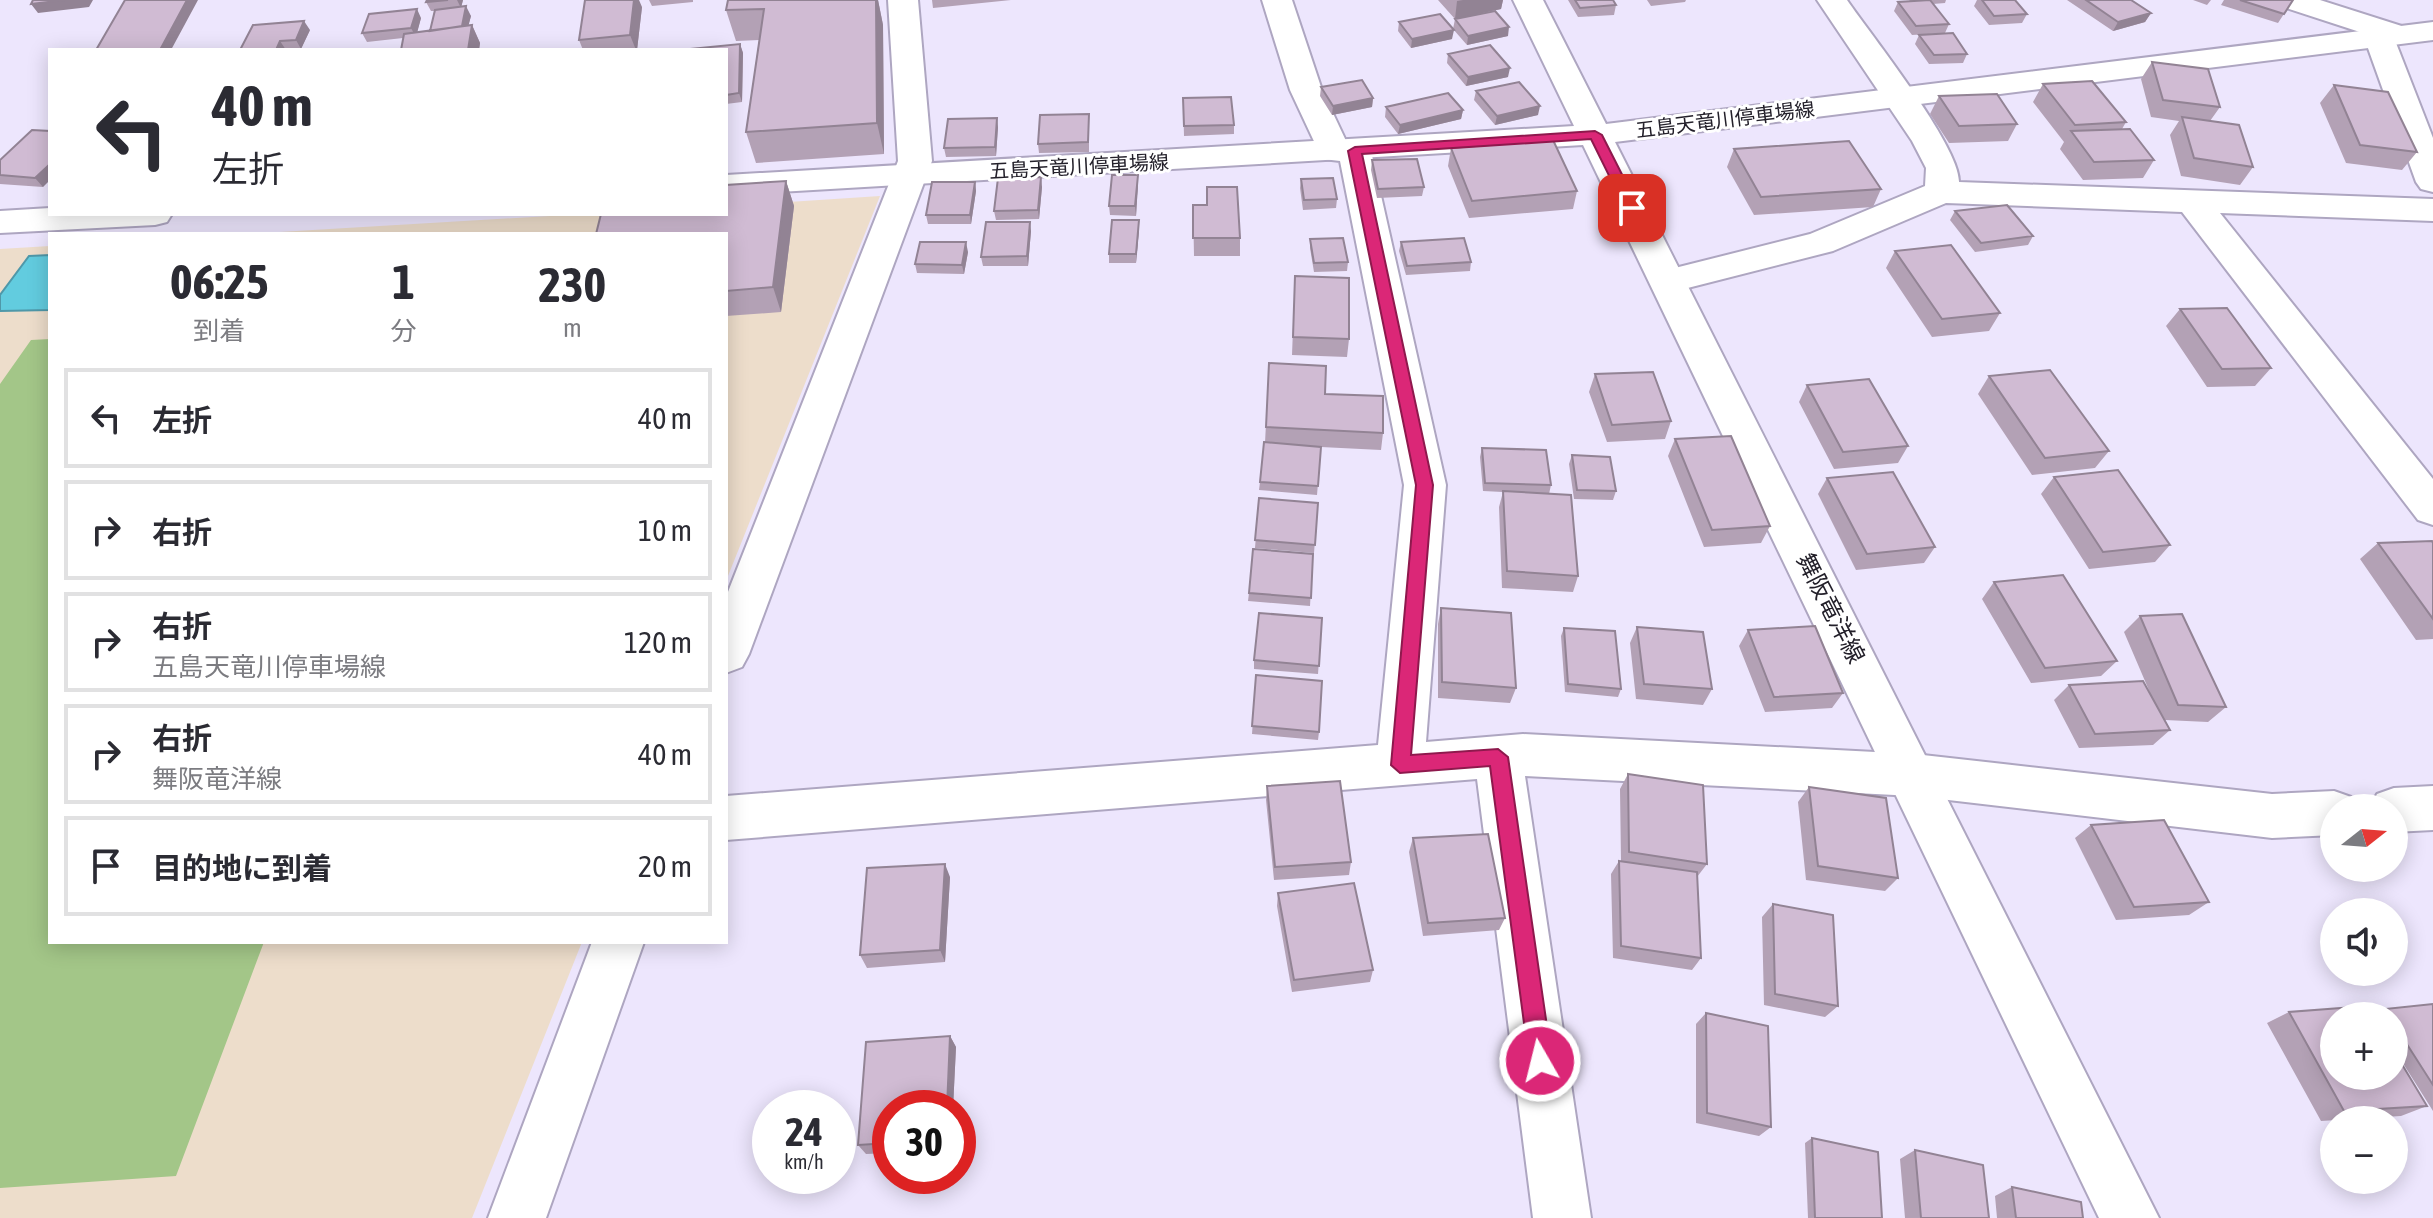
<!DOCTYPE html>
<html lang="ja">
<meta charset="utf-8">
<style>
:root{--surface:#fff;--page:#f7f7f7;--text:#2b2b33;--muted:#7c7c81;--line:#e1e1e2}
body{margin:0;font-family:"Asap Condensed","Noto Sans JP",sans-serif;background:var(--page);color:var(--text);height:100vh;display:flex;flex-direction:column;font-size:30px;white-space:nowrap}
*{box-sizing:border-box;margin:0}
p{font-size:26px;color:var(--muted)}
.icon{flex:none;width:44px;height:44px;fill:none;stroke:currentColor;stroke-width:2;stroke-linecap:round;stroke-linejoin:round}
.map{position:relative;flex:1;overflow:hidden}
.drawer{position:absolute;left:48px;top:232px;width:680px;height:712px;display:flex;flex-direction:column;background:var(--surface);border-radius:0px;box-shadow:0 4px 20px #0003}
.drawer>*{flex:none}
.hud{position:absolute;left:48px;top:48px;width:680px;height:168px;border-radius:0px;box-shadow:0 4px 20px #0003;background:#fff;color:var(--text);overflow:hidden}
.needle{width:52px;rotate:73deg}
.buttons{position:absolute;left:2320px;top:794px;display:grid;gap:16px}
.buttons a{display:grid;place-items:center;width:88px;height:88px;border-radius:50%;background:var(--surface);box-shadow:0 4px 20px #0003;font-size:40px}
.speed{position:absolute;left:752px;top:1090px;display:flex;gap:16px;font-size:40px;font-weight:700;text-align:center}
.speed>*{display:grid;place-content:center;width:104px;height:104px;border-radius:50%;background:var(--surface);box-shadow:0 4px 20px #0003;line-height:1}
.speed small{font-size:20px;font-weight:400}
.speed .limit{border:12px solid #d22;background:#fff;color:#111}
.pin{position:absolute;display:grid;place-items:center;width:68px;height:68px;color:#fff;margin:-34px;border-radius:16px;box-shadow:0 4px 12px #0006}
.me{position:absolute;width:88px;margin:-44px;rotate:352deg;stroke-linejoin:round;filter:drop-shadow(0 0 6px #0008)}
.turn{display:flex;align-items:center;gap:28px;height:168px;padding:0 32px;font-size:36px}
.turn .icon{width:104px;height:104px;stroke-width:2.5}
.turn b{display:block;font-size:56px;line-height:68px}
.eta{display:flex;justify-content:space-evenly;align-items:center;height:136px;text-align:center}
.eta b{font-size:48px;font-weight:700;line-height:56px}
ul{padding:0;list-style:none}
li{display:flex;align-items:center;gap:24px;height:100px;margin:0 16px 12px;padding:0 16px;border:4px solid var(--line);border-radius:0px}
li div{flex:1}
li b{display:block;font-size:30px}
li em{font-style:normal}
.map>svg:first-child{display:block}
</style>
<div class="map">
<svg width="2433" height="1218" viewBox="0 0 2433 1218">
<rect width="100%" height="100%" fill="#ede6fd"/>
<path fill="#edddcb" d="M880,196l-154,385v-347h-481l338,-20h143v-8z
M50,246v696h532l-110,276h-472v-969z"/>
<path fill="#a3c688" d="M50,339v603h214l-88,234 -176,12v-804l31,-44z"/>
<path fill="#62ccdf" stroke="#4f98a9" stroke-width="2" d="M50,255v55l-50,1v-16l29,-39z"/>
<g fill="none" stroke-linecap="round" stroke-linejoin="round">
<defs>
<path id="minor" d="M888,0h30l14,161 -183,493 -7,13 -16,6v-76l172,-436z
M1262,0h30l30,90 25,53 20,1 4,7 75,334 -20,257 97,-8 391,20 358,40 62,-3 17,6 5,11h-22v27l-62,3 -358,-42 -389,-20 66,442h-58l-56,-439 -751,61v-44l652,-51 26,-260 -64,-324 -17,-2 -4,-7 -29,-62z
M1817,0h30c24,35 113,146 112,182l474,17v22l-213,-8 213,266v46l-15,-5 -236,-308 -236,-9 -113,48 -165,42 -13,-4 -5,-8 5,-8 155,-39 115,-48 1,-18 -14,-27z
M2275,0h45l91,29 4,6 -4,6 -15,2 37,95v54l-12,-3 -5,-7 -52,-145 2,-3 -86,-28z
M2433,786v44l-39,2v-24h-24l7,-14 17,-6z
M592,942h52l-98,276h-58z"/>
<path id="secondary" d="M1513,0h30l63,124 827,-102v18l-818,102 544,1076h-60l-516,-1073 -857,50v-20l848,-49z
M50,208v6h122l-5,8 -12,3 -155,8v-22z"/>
</defs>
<use href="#minor" stroke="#aea6c1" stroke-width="4"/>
<use href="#secondary" stroke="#aea6c1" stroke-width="4"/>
<use href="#minor" fill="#fff" fill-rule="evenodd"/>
<use href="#secondary" fill="#fff" fill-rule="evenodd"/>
</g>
<path fill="#b3a1b5" d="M427,0h36l-2,7 10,9 -3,10 4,-1 8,18 -1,7h-78l2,-12 -36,4 -5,-9 59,-15 -4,14 13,-1 5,-20h-4l-5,-9z
M649,0h44v2l-41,4z
M728,0h150l5,25 1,129 -128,9 -10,-31 13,-92 -23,1 -10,-31z
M932,0h79l-78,8z
M1438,0h65l-2,9 -46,10z
M1568,0h45l3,5 -2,10 -36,2z
M1647,0h39l-1,2 -34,4z
M1909,0h37l-1,3 -12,1 16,20 -4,9 -33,2 -18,-24 4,-9 12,-1z
M1977,0h38l12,14 -5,9 -33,2 -15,-19z
M2067,0h64l20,13 -6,9 -32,9z
M2193,0h18l-4,5z
M2224,0h69l-15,23 -57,-18z
M642,7l-5,43h-54l-4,-10z
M1455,19l53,17 -41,9 -14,-16z
M1399,22l53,17 -41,9 -13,-17z
M310,30l-9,19 -61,1z
M1919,35l48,19 -4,9 -34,1 -14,-20z
M740,44l3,9 -1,49 -16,2v-54z
M1448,54l60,23 -42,9 -19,-23z
M2152,62l68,45 -10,14 43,46 -13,18 -59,-9 -11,-41 9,-14 -28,-4 -10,-38z
M2043,84l83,38 -4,7 32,31 -11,18 -60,2 -23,-31 4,-7 -31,-40z
M2334,85l83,67 -15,18 -56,-7 -26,-60z
M1321,87l52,11 -1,9 -40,8 -12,-19z
M1476,91l62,24 -43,10 -21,-25z
M1939,96l78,28 -9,17 -59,2 -19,-29z
M1183,98l51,27v9l-50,2z
M1386,107l77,3 -2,9 -63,15 -13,-17z
M1089,123v29l-50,1 -1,-9z
M998,127l-2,29 -50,1 -2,-9z
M50,131l-7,56 -43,-3v-24z
M1451,148l126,43 -4,18 -104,9 -21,-52z
M1734,149l147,40 -8,18 -119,8 -27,-48z
M1372,160l52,27 -2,9 -45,2 -6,-28z
M1138,175v9l-2,32 -26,-1 -1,-9z
M1301,179l36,20 -1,9 -33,2 -3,-22z
M786,181l8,25 -13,106 -55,4v-82z
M975,182l1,9 -5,33h-43l-2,-9z
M1042,187l-3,32 -43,1 -2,-9z
M1193,205h14l33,33v18h-46z
M1955,211l78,25 -5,9 -53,7 -25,-32z
M1139,220v9l-3,34h-27v-9z
M1031,231l-3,35h-45l-2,-9z
M1310,239l38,23 -1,9 -33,1 -4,-24z
M1401,242l70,20 -1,9 -64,4 -7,-24z
M1895,251l105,62 -11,18 -57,6 -46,-69z
M968,252l-4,22 -47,-1 -2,-9z
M1295,276l54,63 -2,18 -55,-2z
M2180,309l91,59 -16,18 -48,1 -41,-61z
M1269,363l56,31 58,39 -2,17 -60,-3 -4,48 -58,-5 6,-47z
M1595,374l76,47 -6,18 -58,3 -18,-50z
M1989,376l120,75 -14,17 -63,7 -54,-81z
M1807,385l101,61 -10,17 -64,6 -35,-67z
M1675,439l95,87 -9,17 -57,4 -36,-91z
M1482,448l69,37 -2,9 29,82 -5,16 -71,-4 -3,-81 4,-15 -20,-1 -3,-34z
M1572,455l44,36 -3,9 -39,-1 -5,-35z
M2054,477l116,68 -15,17 -66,7 -48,-75z
M1827,478l108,69 -11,16 -68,7 -38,-76z
M1259,498l59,5 -4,50 -59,-5z
M2378,543h55v96l-17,1 -56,-81z
M1313,554l-3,52 -62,-5 1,-8z
M1994,582l123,79 -16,15 -70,7 -49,-84z
M1441,608l75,80 -6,15 -72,-5v-74z
M2140,616l86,91 -18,15 -43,-2 5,10 -17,15 -74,3 -25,-48 15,-15 82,10 -27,-63z
M1322,618l-4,56 -64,-5v-9z
M1637,627l75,62 -9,16 -67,-6 -6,-56z
M1564,628l57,61 -3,8 -53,-5 -4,-56z
M1748,630l95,63 -11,15 -67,4 -26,-66z
M1256,675l63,57 -1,8 -66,-6z
M1628,774l79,90 -10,13 4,81 -9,12 -79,-12 -2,-84 8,-13h2l-1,-72z
M1267,786l84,76 -2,13 -75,5 -8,-80z
M1809,787l89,91 -13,13 -79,-11 -8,-78z
M2091,825l118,77 -20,13 -73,5 -41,-82z
M1413,838l92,80 -6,12 -76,6 -14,-84z
M950,877l-5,85 -78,6 -7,-13z
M1278,893l95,77 -3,12 -78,10 -15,-86z
M1773,904l65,102 -13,11 -61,-12 -2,-88z
M2433,1004v107l-39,-62v-33h-60l93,90 -26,10 -80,5 -54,-98 22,-11 84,3 12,-6z
M1706,1013l65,114 -12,9 -63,-13v-99z
M950,1036l6,11 -3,61h-63v45l-24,1 -8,-9 8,-103z
M1812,1138l70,80h-74l-3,-75z
M1915,1150l74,68h-84l-5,-59z
M2012,1187l71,31h-86l-2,-22z"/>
<path fill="#928394" d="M65,0h28l-4,7 -51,6 -7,-9z
M187,0h11l-27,50h-11z
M457,0h6l-2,8z
M634,0h5l3,7 -5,43h-1l-6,-15z
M876,0h2l5,25 1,129 -7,-31z
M1463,0h40l-2,9 -46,10 2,-18z
M466,6l5,10 -6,23 -36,-6z
M417,9l4,9 -5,19 -5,-9z
M2151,13l-6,9 -32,9 5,-9z
M304,21l6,9 -9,19 -5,-9z
M472,25l8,18 -1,7h-11z
M1509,27l-1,9 -41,9 1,-9z
M1454,30l-2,9 -41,9 1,-9z
M280,41l6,9h-10z
M740,44l3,9 -1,49 -3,-9z
M1510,68l-2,9 -42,9 2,-9z
M1373,98l-1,9 -40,8 1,-9z
M1540,106l-2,9 -43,10 2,-9z
M1463,110l-2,9 -63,15 2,-9z
M997,118l1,9 -2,29 -1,-9z
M50,164v16l-7,7 -8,-9z
M1138,175v9l-2,32 -1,-10z
M1041,177l1,10 -3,32 -1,-9z
M786,181l8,25 -13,106 -8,-25z
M975,182l1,9 -5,33 -1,-9z
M1139,220v9l-3,34v-9z
M1030,222l1,9 -3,35 -1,-10z
M966,242l2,10 -4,22 -2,-9z
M945,864l5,13 -5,85 -5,-12z
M950,1036l6,11 -3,61h-6z"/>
<path fill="#d0bbd3" stroke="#928394" stroke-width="2" d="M33,0h32l-34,4z
M125,0h62l-27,50h-64z
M427,0h21l-22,2z
M585,0h49l-4,35 -51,5z
M728,0h148l1,123 -131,9 18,-123 -38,1z
M1575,0h38l3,5 -36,3z
M1930,0l19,24 -33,2 -18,-24z
M1982,0h33l12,14 -33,2z
M2086,0h45l20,13 -33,9z
M2240,0h53l-9,14z
M466,6l-4,20 -32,5 5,-21z
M417,9l-6,19 -49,5 7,-19z
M1495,11l14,16 -41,9 -13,-17z
M1440,14l14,16 -42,9 -13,-17z
M304,21l-8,19 -16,1 -4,9h-36l13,-25z
M472,25l-4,25h-67l3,-16z
M1953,33l14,21 -33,1 -15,-20z
M740,44l-1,49 -13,2v-45h-35v-1z
M1490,45l20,23 -42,9 -20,-23z
M2152,62l56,7 12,38 -57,-7z
M1362,80l11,18 -40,8 -12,-19z
M2092,81l34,41 -51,3 -32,-41z
M1519,82l21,24 -43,10 -21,-25z
M2334,85l54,7 29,60 -57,-7z
M1448,93l15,17 -63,15 -14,-18z
M1997,94l20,30 -58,2 -20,-30z
M1231,97l3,28 -50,1 -1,-28z
M1089,114l-1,28 -50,2 2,-29z
M2182,117l57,8 14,42 -59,-9z
M997,118l-2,29 -51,1 4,-29z
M2130,129l24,31 -60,2 -23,-31z
M32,130l18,1v33l-15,14 -35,-3v-15z
M1553,140l24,51 -105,10 -21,-53z
M1849,141l32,48 -120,8 -27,-48z
M1417,159l7,28 -46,2 -6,-29z
M1112,175h26l-3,31h-26z
M1041,177l-3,33 -44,1 4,-33z
M1333,178l4,21 -33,1 -3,-21z
M786,181l-13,106 -47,4v-57h-130l5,-20h125v-29z
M932,182h43l-5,33h-44z
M1207,187h30l3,51h-47v-33h14z
M2007,205l26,31 -52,7 -26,-32z
M1112,220h27l-3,34h-27z
M986,222h44l-3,34 -46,1z
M1343,238l5,24 -34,1 -4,-24z
M1464,238l7,24 -64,4 -6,-24z
M920,242h46l-4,23 -47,-1z
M1951,245l49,68 -58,6 -47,-68z
M1295,276l54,2v61l-56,-2z
M2227,308l44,60 -49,1 -42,-60z
M1269,363l57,3 -1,28 58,2v37l-117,-6z
M2050,370l59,81 -64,7 -56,-82z
M1653,372l18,49 -59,4 -17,-51z
M1869,379l39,67 -65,6 -36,-67z
M1731,436l39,90 -58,4 -37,-91z
M1264,442l57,5 -3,39 -58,-4z
M1482,448l64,2 5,35 -66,-2z
M1572,455l38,2 6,34 -39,-1z
M2118,470l52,75 -67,7 -49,-75z
M1893,472l42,75 -68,7 -40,-76z
M1503,491l68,4 7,81 -71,-5z
M1259,498l59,5 -3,42 -60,-5z
M2432,541l1,2v76l-55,-76z
M1253,549l60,5 -2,44 -62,-5z
M2063,575l54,86 -72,7 -51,-86z
M1441,608l70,5 5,75 -74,-6z
M1259,613l63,5 -3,48 -65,-6z
M2182,614l44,93 -48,-2 -38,-89z
M1815,626l28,67 -69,4 -26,-67z
M1637,627l66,5 9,57 -68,-5z
M1564,628l51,3 6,58 -53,-5z
M1256,675l66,6 -3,51 -67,-6z
M2143,681l27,49 -75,4 -26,-49z
M1628,774l75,11 4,79 -78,-12z
M1340,781l11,81 -76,5 -8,-81z
M1809,787l77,11 12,80 -80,-12z
M2164,820l45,82 -75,5 -43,-82z
M1488,834l17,84 -77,5 -15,-85z
M1619,861l78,11 4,86 -80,-12z
M945,864l-5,86 -80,5 7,-87z
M1354,883l19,87 -79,10 -16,-87z
M1773,904l60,11 5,91 -63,-12z
M2433,1004v81l-39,-61v-8h-5l-4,-7z
M2367,1006l6,10h-39v60h60v-25l33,55 -83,5 -55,-99z
M1706,1013l62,13 3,101 -64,-14z
M950,1036l-3,72h-57v35l-32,2 8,-103z
M1812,1138l66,14 4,66h-67z
M1915,1150l68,15 6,53h-68z
M2012,1187l69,15 2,16h-67z"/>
<path fill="#db2777" stroke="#8e194d" stroke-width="2" d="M1595,131l7,4 37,73 -2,3 -12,-3 -34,-69 -229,15 71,331 -22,270 87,-6 10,8 44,304 -4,8 -8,4 -8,-4 -3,-8 -39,-295 -90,7 -9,-8 25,-280 -68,-334 7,-4z"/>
<g text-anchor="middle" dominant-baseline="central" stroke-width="6" stroke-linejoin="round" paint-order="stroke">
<g font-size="20" fill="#23202a" stroke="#fff">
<text transform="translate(1725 119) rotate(-7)">五島天竜川停車場線</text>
<text transform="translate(1079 166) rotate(-3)">五島天竜川停車場線</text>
</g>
<g font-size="24" fill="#23202a" stroke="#fff">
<text transform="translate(1831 608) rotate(63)">舞阪竜洋線</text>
</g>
</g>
</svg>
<div class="buttons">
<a><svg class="needle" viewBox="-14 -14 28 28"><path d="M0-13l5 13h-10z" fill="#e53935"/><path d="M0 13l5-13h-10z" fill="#7c7c81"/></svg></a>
<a><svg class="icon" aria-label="sound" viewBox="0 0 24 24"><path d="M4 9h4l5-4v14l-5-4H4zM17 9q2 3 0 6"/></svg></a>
<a>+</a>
<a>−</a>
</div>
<div class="speed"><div>24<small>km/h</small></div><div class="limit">30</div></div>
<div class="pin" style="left:1632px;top:208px;background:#d93025"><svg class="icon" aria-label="arrive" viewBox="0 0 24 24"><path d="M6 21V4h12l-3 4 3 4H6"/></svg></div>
<svg class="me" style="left:1540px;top:1061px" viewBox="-20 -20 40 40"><circle r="17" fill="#db2777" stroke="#fff" stroke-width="3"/><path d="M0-11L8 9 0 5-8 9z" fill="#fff"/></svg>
<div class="hud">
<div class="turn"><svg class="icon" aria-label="left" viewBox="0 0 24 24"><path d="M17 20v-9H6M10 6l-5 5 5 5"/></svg><div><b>40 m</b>左折</div></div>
</div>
<section class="drawer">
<div class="eta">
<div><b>06:25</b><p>到着</p></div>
<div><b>1</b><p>分</p></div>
<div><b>230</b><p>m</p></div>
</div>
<ul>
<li><svg class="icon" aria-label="left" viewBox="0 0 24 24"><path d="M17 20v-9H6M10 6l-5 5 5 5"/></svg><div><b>左折</b></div><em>40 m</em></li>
<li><svg class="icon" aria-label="right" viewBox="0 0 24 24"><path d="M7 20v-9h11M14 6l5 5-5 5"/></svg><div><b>右折</b></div><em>10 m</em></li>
<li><svg class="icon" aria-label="right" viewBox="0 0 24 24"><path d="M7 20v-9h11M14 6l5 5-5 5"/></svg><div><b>右折</b><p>五島天竜川停車場線</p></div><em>120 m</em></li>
<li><svg class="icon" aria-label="right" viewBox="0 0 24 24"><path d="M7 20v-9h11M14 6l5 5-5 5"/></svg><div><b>右折</b><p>舞阪竜洋線</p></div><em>40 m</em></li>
<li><svg class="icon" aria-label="arrive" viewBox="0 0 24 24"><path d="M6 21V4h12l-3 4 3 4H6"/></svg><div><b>目的地に到着</b></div><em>20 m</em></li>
</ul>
</section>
</div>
